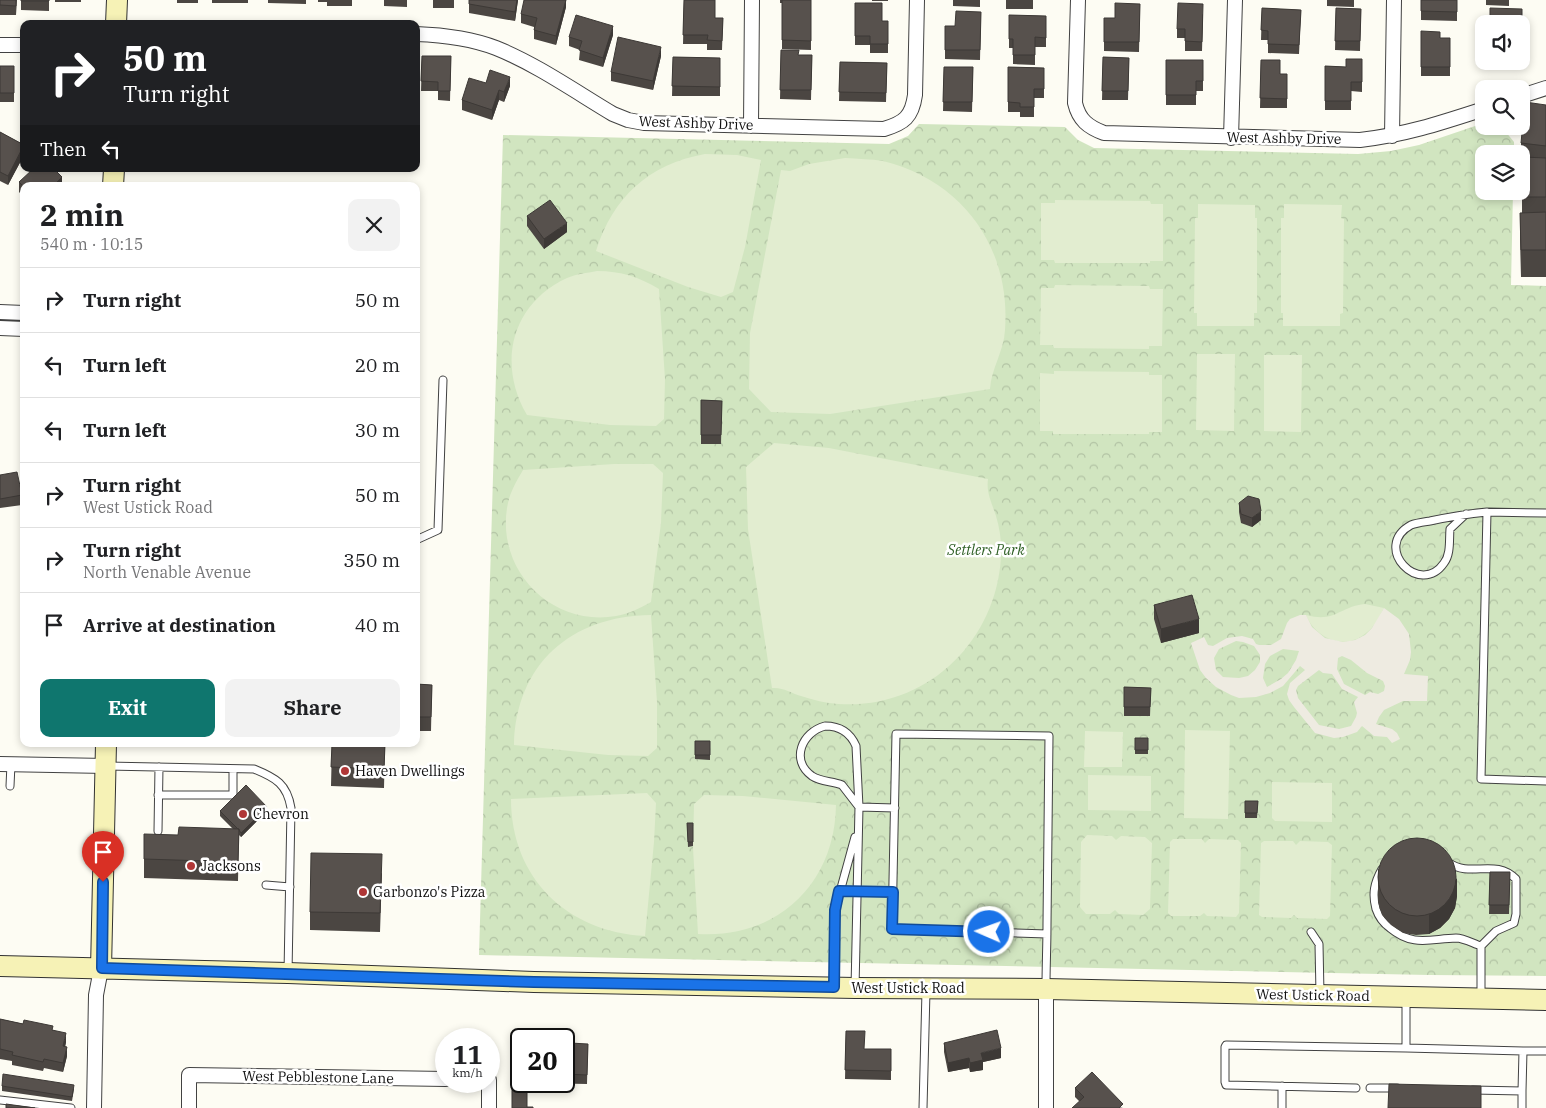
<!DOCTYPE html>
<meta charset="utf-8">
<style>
:root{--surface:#fff;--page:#f2f2f2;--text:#202124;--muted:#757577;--line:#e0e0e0;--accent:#0f766e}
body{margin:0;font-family:"IBM Plex Serif",serif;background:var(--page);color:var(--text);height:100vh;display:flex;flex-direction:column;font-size:19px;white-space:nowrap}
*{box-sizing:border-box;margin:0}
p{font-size:16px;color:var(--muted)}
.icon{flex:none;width:28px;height:28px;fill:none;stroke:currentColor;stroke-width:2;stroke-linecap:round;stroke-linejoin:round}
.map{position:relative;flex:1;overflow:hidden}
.panel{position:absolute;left:20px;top:182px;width:400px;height:565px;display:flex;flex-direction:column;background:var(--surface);border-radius:10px;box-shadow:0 2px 8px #0003}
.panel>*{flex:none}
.top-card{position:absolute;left:20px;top:20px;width:400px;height:152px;border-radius:10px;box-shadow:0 2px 8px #0003;background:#202124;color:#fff;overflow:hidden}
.controls{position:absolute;left:1475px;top:15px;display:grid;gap:10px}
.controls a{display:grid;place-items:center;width:55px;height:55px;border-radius:10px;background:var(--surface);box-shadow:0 2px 8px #0003;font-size:25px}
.speed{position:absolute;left:435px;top:1028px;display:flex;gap:10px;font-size:25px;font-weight:700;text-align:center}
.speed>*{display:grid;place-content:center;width:65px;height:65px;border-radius:50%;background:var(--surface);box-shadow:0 2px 8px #0003;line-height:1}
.speed small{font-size:12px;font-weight:400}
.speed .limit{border:2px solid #111;border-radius:8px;background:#fff;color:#111}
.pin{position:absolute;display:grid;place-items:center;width:42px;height:42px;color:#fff;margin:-51px -21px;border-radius:50% 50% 50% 0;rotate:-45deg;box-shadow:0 0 5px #0007}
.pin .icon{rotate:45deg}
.me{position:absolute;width:55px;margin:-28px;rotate:272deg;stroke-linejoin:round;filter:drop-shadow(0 0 4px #0008)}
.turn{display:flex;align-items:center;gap:18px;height:105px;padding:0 20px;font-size:22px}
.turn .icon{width:65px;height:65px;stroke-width:2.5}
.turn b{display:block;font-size:35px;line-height:42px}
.then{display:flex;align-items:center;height:48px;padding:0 20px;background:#0003;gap:10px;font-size:19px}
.round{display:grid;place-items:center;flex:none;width:52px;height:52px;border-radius:10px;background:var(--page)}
.headline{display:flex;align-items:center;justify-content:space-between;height:85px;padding:0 20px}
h1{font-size:30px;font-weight:700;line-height:38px}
.button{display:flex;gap:10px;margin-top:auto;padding:10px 20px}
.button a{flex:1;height:58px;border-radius:10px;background:var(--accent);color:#fff;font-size:20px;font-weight:700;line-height:58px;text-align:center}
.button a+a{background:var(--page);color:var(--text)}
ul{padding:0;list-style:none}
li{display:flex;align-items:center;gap:15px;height:65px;padding:0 20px;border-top:1px solid var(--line)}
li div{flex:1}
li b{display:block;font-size:19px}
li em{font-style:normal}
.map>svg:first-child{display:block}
</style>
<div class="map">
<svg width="1546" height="1108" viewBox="0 0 1546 1108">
<defs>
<pattern id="park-crowns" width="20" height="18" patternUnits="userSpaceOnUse" patternTransform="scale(1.25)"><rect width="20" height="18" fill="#d1e5c0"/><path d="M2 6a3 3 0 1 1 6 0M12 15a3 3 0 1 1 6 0" fill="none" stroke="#b2c3a4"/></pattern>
</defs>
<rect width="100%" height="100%" fill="#fdfcf3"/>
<path fill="url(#park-crowns)" d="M1484,123v3h17l13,16v12h-30v37h29l-2,94 35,1v690l-117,-1 -950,-20 24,-820 386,9 19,-8 11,-12 146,3 13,13 16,8 264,6 33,-3 28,-6z"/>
<path fill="#e2edd0" d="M705,154l32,1 24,5 -16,87 -12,45 -12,5 -33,-10 -92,-36c17,-54 53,-87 109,-97z
M845,158c13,1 26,1 38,3 81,20 128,88 122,169 -1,21 -14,39 -15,59l-160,25 -59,-2 -22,-23 1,-56 31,-163 9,1 19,-7z
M1055,200l95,1 1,3h12v57h-13v2h-95l-1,-3h-13v-57h14z
M1198,204l57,1v13h2v95h-3v13h-57v-13h-3l1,-95h3z
M1284,204l58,1 -1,13 3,1 -1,94 -3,1v12h-57v-13h-2v-95h3z
M597,271c24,0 42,6 62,18l6,90 -1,40 -8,7 -46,-1 -83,-10c-30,-51 -16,-111 40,-137 9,-4 20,-5 30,-7z
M1055,285l94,1 1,3h13l-1,57h-13v3l-95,-1 -1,-3h-13l1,-57h13z
M1197,354h38l-1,77 -38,-1z
M1264,355h38l-1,77 -37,-1z
M1054,371l95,1v3h13v57h-13v2h-96v-3h-13v-58l14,1z
M774,443l55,5 159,31c-2,14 4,24 8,37 4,13 6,28 5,41 -5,86 -76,153 -163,147 -12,-1 -25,-4 -37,-8 -10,-3 -18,-9 -29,-8l-24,-159 -2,-62z
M614,464h39l10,9 -2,50 -10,79c-11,6 -22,12 -35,14 -63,11 -119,-44 -109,-108 2,-14 9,-26 16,-38z
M1365,604l19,4c-5,9 -9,19 -18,25 -21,18 -50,6 -60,-18 30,8 32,-8 59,-11z
M651,615l6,87v46l-9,8 -40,-1 -94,-10c2,-81 57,-129 137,-130z
M1185,730l45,1 -2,88 -44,-1z
M1085,731l38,1 -1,35h-38z
M1088,775l63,1v35l-63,-1z
M1272,782l60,1v39l-57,-1 -3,-3z
M647,793l9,10 -2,39 -9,94c-78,-4 -134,-58 -134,-137z
M704,795l39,1 93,9c-1,79 -59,134 -138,129l-5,-86 1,-44z
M1087,835l25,1 4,4 5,-4 24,1 7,6 -2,66 -7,6 -24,-1 -4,-4 -5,4h-24l-6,-7 1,-65z
M1173,839h29l3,4 4,-4 29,1 3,3 -2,70 -3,4 -29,-1 -3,-3 -4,3h-29l-3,-3 2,-71z
M1264,841h29l3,4 4,-4 28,1 4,3 -2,71 -3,3 -30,-1 -3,-3 -3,3 -29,-1 -3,-2 2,-72z"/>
<path fill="#eeebe1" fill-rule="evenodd" d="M1384,608l15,11 10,15 2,18 -1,8 -6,14 24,2 -1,25h-24l-19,9 -5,7 -3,7 16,5 5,4 3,6 -8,4 -5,-6 -13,-1 -12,-10 -5,6 -14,5 -9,1 -19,-5 -21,-26 -5,-7 -2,-6 3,-11 15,-13 -5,-4 -17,20 -13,7 -14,4 -17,1 -8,-3 -15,-8 -10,-9 -6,-8 -9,-27 13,-6 4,8 5,1 14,-8 15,-2 11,3 3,5 3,1h12l10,-6 6,-16 3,-4 10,-4h6l6,12 13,11 18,4 12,-2 10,-5 7,-7zM1236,641l7,1 11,4 6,9v7l-5,8 -7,6 -9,2 -16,-1 -7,-7 -2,-12 5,-9zM1283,649l16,2 -3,9 -8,13 -7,6 -14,8 -4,-9 2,-14 5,-8zM1342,656l9,4 16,13 16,8 2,5 -1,5 -6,3 -8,-2 -5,3 -21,-11 -7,-15 1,-11zM1319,670l4,3 9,1 10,15 16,8 -4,5 3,11 -1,4 -5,9 -12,3 -20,-4 -21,-27 -2,-8 2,-4z"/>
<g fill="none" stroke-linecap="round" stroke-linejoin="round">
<defs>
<path id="lane" d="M1546,513l-59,-1 -6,267 65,2
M1466,514l-16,15c-1,11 1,25 -6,34 -24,35 -73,-16 -33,-38 5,-2 13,-3 19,-4 19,-4 37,-7 57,-9
M416,540l22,-10 5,-150
M825,726c15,0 25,6 31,20l3,61 -17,-22c-10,-4 -21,-3 -30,-9 -22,-16 -10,-44 13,-50z
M107,766l147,3c22,9 33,15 37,39l-3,165
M10,786l1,-22
M158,795h75v-26
M158,831l1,-64
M1449,863c22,15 46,-5 67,16v35l-2,9 -18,8 -15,15
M1382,869c-8,14 -10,25 -6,40 3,9 7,14 14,19 23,19 39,11 66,10 8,0 18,6 25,8v52
M266,885l24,2
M839,891l54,1
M1311,932l8,12 1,50
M834,986l1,-76 20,-73
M1046,986c0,-20 1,-41 1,-61l2,-189 -153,-2 -4,195 155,5
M855,988l4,-181 36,1
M1406,1048l117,3 -1,40 -49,-1
M1523,1051h23
M1356,1088l-130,-3 -1,-3v-35l1,-2 180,3v-48
M1370,1088h27
M0,1100l71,8
M923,1108l3,-117
M1282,1108v-22
M1522,1108v-17"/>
<path id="street" d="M1078,0l-3,103c4,17 13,24 29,30l256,7c45,-5 81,-17 124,-31
M416,34c27,1 54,4 80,14 40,16 80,44 117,66l15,6 16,3 240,6c20,-6 28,-12 31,-34l2,-95
M0,45h24
M1521,96l25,-8
M751,126l1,-126
M1392,136l2,-136
M1231,138l4,-138
M0,312l24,1
M0,328l24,1
M0,764l106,2
M1046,989v119
M489,1080v28
M94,1108l2,-113 5,-26
M189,1108v-33l257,4"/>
<path id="secondary" d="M116,24l1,-24
M113,186l1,-17
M0,966l288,7 246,9 321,6 191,1 500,11
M101,969l5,-225"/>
</defs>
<use href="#lane" stroke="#424242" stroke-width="9"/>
<use href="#street" stroke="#424242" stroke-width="16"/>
<use href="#secondary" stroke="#313131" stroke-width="22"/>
<use href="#lane" stroke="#fff" stroke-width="7"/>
<use href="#street" stroke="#fff" stroke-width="14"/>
<use href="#secondary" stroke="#f6f2b6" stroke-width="20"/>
</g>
<path fill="#4b4642" d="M0,0h17l-1,15h-16z
M21,0h28v11l-28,-1z
M55,0h26v2h-26z
M177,0h21v3h-21z
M212,0h36v3h-36z
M268,0h38v4l-38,-1z
M318,0h34v6h-25v-4h-9z
M384,0h23v7l-23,-1z
M433,0h21v8h-21z
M518,0l-3,21 -46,-8v-9z
M566,0v7l-10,38 -22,-6v-12l-13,-4v-9z
M684,0l31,18h8l-1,32h-15v-6h-24z
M780,0h31v50l-29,-1v-46h-2z
M872,0h16v1h-16z
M953,0h27v7l-27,-1z
M1006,0h27v9h-27z
M1327,0h27v7l-27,-1z
M1421,0h36v21l-36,-1z
M1486,0h23v6l-23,-1z
M855,3l27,18h6v32h-18v-8h-15z
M1140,4l-1,48 -35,-1v-33h11z
M1262,8l39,2 -2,44 -31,-1v-13h-7z
M1336,8l25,1 -1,42 -25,-1z
M981,12l-1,48 -35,-1v-33h10z
M1203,14l-1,37h-17v-13h-8v-9z
M1009,15l37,1v31h-11v18l-22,-1v-16h-4z
M1421,31l19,7h10v38h-29z
M613,35l-10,32 -24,-7 1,-10 -11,-4v-9z
M781,50l17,5h14l-1,45 -31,-1z
M422,56h29l-1,45 -12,-1v-9h-17z
M661,56l-8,34 -42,-9v-9z
M673,57l47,1v38h-48z
M1103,57l26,1 -1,42h-26z
M1362,59v33l-11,-1v19h-26v-44l21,1z
M1166,60h37v31h-7v14h-30z
M1261,60l19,14h7v34h-27z
M840,62l47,1 -1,39 -47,-1z
M21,63h3v41l-3,-1z
M0,66h14v36h-14z
M944,67h29l-1,45 -29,-1z
M1008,67l36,1v30h-10v19h-14v-5h-12z
M486,83l24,3 -6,16 -5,-2 -7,20 -30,-10v-10z
M1546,105v172h-25l-1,-37v-27h2v-43h-1v-27z
M0,132l24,13v10l-16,30 -8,-4z
M19,182l43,4h-38v11l-5,-5z
M527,216l40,16 -23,17 -17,-23z
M701,400l21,1 -1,43h-20z
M24,459v13h-2v-10z
M0,475l22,20v10l-22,3z
M1239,503l22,17 -9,7 -11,-4 -2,-11z
M1154,605l45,28 -38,10 -7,-24z
M416,684l16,1 -1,46h-15z
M1124,687l27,1 -1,28h-26z
M1135,738h13v16h-13z
M695,741h15v19l-15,-1z
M332,744h53l-1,44 -53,-2z
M1245,801h13l-1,17h-12z
M220,811h47l-26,26 -2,-2 -1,46 -94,-3v-19l89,-30 -13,-13z
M687,823h6v23l-5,1z
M1378,869l79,27 -2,12 -6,11 -9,9 -11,6 -13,1 -13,-2 -12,-8 -9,-10 -4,-13z
M1490,872h20l-1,42h-20z
M382,873l-2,59 -70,-2v-18z
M0,1019l53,11 13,12 -1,5 2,9 -4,16 -19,-4 -1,3 -31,-6v-4l-12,-2z
M846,1031l18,18h27v31l-46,-1z
M944,1043l57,15 -18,4v8l-13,2 -1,-4 -21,4 -4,-20z
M588,1044l-1,40 -52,-1v-2h29v-26h5z
M2,1086l72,3 -2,12 -70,-10z
M1075,1088l48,20 -44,-7 -4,-4z"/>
<path fill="#3d3936" d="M517,0h1l-3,21v-9z
M566,0v7l-10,38v-9z
M613,26v9l-10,32v-9z
M661,47v9l-8,34v-9z
M510,77v9l-6,16v-10z
M499,90v10l-7,20v-10z
M24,146v9l-16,30v-9z
M62,177v9h-9z
M567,223v9l-23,17v-10z
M1261,511v9l-9,7v-9z
M1199,619v14l-38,10v-14z
M267,807v4l-26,26v-4z
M1457,878v18l-2,12 -6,11 -9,9 -11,6v-19z
M66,1033v9l-3,14v-10z
M67,1047v9l-4,16v-9z
M1001,1048v10l-18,4v8l-13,2v-9l11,-10z
M969,1058v10l-21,4v-9z"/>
<path fill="#57514d" stroke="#3d3936" d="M0,0h16v6l-16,-1z
M21,0h28v1h-28z
M469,0h48l-2,12 -46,-8z
M524,0h42l-10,36 -22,-6 3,-12 -16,-4z
M684,0h31v18h8l-1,23 -15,-1 1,-5h-25z
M782,0h29v41l-29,-1z
M1421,0h36v12l-36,-1z
M855,3h27v18h6v23h-18v-8h-15z
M1115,3l25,1 -1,38h-35v-24h11z
M1178,3l25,1 -1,38 -17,-1v-12h-8z
M1262,8l39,2 -2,35 -31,-1v-13l-7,-1z
M1336,8l25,1 -1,32h-25z
M1490,8l32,1v22l-1,-7h-31z
M956,11l25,1 -1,38h-35v-24h10z
M576,15l37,11 -10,32 -24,-8 3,-9 -13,-4z
M1009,15l37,1v22l-11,-1v18h-22v-16h-4z
M1421,31l19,1v6h10v29h-29z
M618,37l43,10 -8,34 -42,-9z
M781,50h18l-1,5h14l-1,35h-31z
M422,56h29l-1,35h-12v-9l-17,-1z
M673,57l47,1v29l-48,-1z
M1103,57l26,1 -1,33h-26z
M1346,59h16v23h-11v19h-26v-35l21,1z
M1166,60h37v21h-7v14h-30z
M1261,60h19v14h7v25l-27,-1z
M840,62l47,1 -1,30 -47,-1z
M21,63h3v31h-3z
M0,66h14v27h-14z
M944,67h29l-1,35h-29z
M1008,67l36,1v21h-10v18h-14v-4l-12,-1z
M490,70l20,7 -6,15 -5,-2 -7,20 -30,-10 7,-22 17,5z
M1525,102l21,3v41l-25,-3z
M0,132l24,13 -16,31 -8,-4z
M1523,157l23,1v39h-24z
M33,169h21l8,8 -9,9h-29v1l-5,-5z
M550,200l17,23 -23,16 -17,-23z
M1546,212v38h-25l-1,-37z
M701,400l21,1 -1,34h-20z
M17,472l5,23 -22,4v-24z
M1248,496l11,3 2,12 -9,7 -11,-4 -2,-11z
M1192,595l7,24 -38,10 -7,-24z
M416,684l16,1 -1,32h-15z
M1124,687l27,1 -1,19h-26z
M1135,738h13v12h-13z
M695,741h15v14h-15z
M332,744h53l-1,25 -53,-2z
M246,785l21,22 -26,26 -2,-3v-1h-1l-18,-18z
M1245,801h13l-1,12h-12z
M687,823h6v19h-5z
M179,827l60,2 -1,33 -94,-3v-25l34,1z
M1378 877a39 39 0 1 1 78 0a39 39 0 1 1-78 0Z
M311,853l71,1 -2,59 -70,-1z
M1490,872h20l-1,33h-20z
M0,1019l23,5 1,-4 29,6 -1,4 14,3 -3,13 4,1 -4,16 -19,-4 -1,3 -31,-7 1,-3 -13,-3z
M997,1030l4,18 -20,5 2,7 -13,3 -1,-5 -21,5 -4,-20z
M846,1031h19l-1,18h27v22l-46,-1z
M570,1043l18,1 -1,31 -23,-1v-19h5z
M1092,1072l31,32 -4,4h-47l12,-11 -9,-9z
M3,1074l71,11 -2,12 -70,-11z
M512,1084h15v23h6v1h-21z
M1389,1084l92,2v22h-93z
M6,1104l29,4h-29z"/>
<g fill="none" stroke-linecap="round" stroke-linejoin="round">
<defs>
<path id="route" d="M103,882l-1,86 432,14 300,5 1,-77 4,-19 54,1 -1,37 97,3"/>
</defs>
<use href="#route" stroke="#114b97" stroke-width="12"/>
<use href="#route" stroke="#1a73e8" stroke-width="9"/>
</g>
<g fill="#b03737" stroke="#fff" stroke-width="2">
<circle cx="345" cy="771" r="5"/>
<circle cx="243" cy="814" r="5"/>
<circle cx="191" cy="866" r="5"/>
<circle cx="363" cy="892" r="5"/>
</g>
<g text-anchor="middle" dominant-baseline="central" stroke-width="5" stroke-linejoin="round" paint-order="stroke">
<g font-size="14" fill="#0f0f0f" stroke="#fff">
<text transform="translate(696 123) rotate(2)">West Ashby Drive</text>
<text transform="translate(1284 138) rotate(1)">West Ashby Drive</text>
<text x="908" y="988">West Ustick Road</text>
<text transform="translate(1313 995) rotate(1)">West Ustick Road</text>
<text transform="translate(318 1077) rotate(1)">West Pebblestone Lane</text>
</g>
<g font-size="14" font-style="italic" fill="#2f6026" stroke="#fff">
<text x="986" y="550">Settlers Park</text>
</g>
<g font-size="14" fill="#0f0f0f" stroke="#fff" text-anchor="start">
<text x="355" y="771">Haven Dwellings</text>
<text x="253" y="814">Chevron</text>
<text x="201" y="866">Jacksons</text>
<text x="373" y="892">Garbonzo's Pizza</text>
</g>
</g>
</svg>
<div class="controls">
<a><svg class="icon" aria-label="sound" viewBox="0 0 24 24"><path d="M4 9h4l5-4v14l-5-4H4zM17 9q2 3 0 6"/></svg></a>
<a><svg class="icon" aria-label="search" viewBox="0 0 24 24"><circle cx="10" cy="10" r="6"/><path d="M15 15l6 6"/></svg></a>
<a><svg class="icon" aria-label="layers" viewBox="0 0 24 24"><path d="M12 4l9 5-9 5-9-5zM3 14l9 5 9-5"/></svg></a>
</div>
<div class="speed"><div>11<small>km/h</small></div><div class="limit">20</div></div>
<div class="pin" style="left:103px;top:882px;background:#d93025"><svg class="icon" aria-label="arrive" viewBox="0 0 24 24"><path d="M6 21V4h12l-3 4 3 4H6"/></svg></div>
<svg class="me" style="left:989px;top:932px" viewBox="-20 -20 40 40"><circle r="17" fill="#1a73e8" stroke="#fff" stroke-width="3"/><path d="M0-11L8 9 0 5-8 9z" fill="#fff"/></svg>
<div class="top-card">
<div class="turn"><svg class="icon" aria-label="right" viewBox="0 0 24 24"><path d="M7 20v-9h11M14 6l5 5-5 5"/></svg><div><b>50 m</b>Turn right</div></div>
<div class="then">Then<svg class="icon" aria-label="left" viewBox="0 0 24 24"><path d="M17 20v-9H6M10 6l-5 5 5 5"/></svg></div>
</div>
<section class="panel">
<div class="headline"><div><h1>2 min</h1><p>540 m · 10:15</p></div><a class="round"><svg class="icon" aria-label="close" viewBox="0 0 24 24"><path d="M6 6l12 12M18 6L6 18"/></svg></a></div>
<ul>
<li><svg class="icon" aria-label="right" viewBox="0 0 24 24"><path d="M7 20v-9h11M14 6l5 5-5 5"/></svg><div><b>Turn right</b></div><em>50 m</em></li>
<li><svg class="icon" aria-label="left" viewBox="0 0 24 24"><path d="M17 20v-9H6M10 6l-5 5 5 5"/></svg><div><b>Turn left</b></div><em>20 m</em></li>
<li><svg class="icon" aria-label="left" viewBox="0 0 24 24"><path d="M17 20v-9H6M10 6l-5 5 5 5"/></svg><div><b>Turn left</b></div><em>30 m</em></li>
<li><svg class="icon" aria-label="right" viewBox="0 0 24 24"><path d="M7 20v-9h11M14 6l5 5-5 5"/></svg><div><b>Turn right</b><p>West Ustick Road</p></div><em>50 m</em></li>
<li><svg class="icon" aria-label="right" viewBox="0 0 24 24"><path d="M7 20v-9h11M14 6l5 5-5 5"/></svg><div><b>Turn right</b><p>North Venable Avenue</p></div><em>350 m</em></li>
<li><svg class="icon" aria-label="arrive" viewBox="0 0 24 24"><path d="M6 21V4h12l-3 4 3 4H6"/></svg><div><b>Arrive at destination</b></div><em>40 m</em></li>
</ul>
<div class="button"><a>Exit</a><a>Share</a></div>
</section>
</div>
